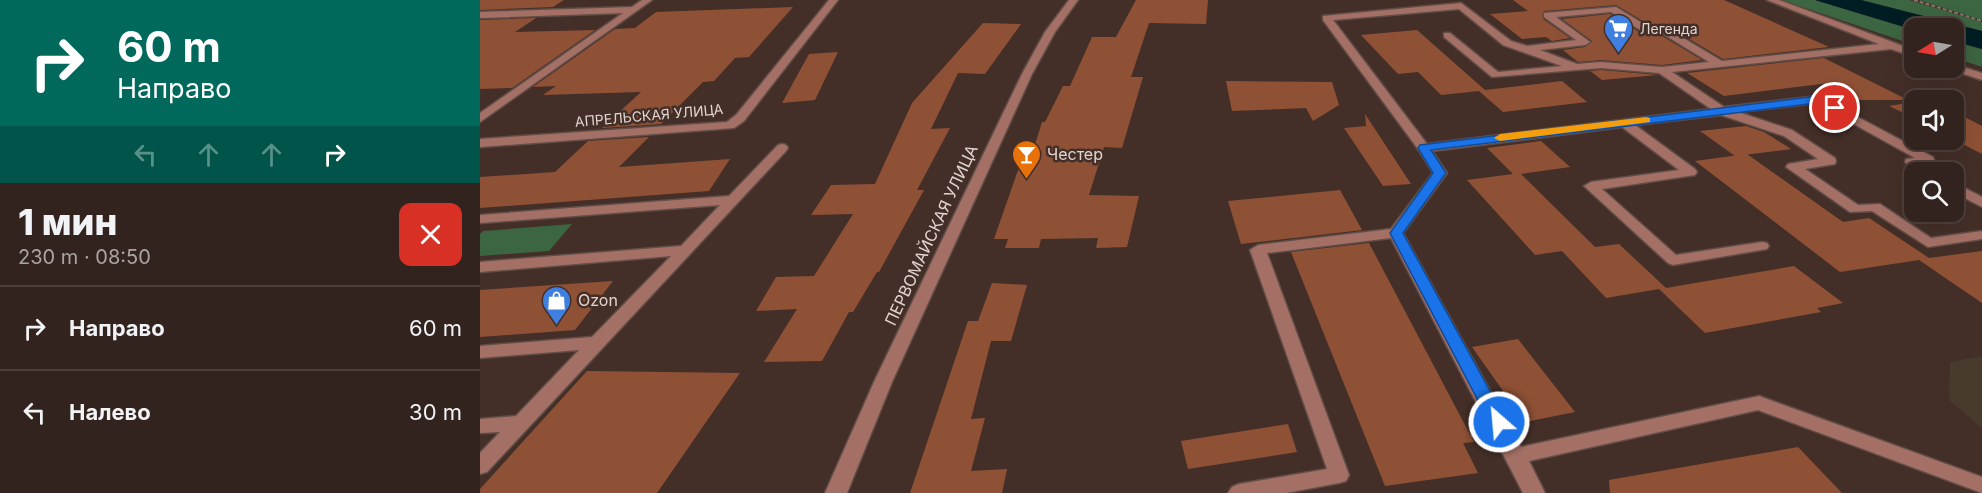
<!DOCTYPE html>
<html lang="ru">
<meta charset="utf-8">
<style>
:root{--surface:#33231e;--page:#3e2f2b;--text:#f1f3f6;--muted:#a9a4a4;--line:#4e403c}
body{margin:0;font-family:Inter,sans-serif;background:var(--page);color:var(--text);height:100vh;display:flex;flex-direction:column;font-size:22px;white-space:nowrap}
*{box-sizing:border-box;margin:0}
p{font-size:20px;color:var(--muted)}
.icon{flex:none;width:33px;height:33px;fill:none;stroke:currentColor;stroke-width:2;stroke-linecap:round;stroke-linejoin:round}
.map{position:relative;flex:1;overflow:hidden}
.side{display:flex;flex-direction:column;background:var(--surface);width:480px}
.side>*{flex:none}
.hud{background:#00695c;color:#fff;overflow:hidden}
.needle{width:39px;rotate:259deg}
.controls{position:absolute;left:1424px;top:18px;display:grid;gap:12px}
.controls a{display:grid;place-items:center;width:60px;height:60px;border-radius:12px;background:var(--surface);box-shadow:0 6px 24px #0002,0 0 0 2px var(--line);font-size:30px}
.pin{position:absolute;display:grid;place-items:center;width:51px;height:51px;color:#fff;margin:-26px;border:3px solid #fff;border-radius:50%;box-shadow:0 2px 6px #0007}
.me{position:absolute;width:66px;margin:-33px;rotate:333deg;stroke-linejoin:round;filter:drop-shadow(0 0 4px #0008)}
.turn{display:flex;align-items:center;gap:21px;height:126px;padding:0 18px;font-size:27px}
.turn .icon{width:78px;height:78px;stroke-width:2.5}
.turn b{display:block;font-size:42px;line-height:51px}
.lanes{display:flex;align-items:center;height:57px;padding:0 18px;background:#0003;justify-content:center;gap:30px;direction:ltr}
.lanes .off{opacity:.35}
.round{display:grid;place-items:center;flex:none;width:63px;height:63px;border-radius:12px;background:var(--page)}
.head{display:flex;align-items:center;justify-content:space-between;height:102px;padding:0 18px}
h1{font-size:36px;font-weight:800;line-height:45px}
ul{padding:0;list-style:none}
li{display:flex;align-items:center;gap:18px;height:84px;padding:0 18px;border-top:2px solid var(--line)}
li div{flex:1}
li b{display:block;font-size:22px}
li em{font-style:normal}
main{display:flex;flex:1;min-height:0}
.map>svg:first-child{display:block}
</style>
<main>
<section class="side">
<div class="hud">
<div class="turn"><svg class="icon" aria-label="right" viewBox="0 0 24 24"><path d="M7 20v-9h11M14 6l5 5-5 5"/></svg><div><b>60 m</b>Направо</div></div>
<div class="lanes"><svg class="icon off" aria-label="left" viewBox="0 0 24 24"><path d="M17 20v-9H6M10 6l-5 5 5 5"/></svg><svg class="icon off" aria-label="ahead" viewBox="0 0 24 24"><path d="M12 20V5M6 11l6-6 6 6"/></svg><svg class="icon off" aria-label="ahead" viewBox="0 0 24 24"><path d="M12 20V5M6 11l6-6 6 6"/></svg><svg class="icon" aria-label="right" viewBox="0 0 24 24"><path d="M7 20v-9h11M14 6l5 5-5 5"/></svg></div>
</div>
<div class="head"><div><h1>1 мин</h1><p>230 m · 08:50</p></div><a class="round" style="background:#d93025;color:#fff"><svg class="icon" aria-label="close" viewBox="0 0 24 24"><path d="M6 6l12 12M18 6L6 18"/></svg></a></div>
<ul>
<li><svg class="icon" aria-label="right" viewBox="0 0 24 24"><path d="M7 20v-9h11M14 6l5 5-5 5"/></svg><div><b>Направо</b></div><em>60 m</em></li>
<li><svg class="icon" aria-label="left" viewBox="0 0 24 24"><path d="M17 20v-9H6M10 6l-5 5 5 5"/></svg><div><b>Налево</b></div><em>30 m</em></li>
</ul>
</section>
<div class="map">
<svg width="1502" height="493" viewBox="0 0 1502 493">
<rect width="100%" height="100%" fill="#442f28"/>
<path fill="#483a2c" d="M1502,356v72l-33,-28 1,-38z"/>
<path fill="#3c6541" d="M1302,0h33l99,30v15z
M1381,0h48l73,22v9z
M1439,0h63v20z
M1473,41l29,8v18l-29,-10z
M92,224l-23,27 -69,5v-22l3,-3z"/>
<path fill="#001d24" d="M1335,0h46l121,31v18l-29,-8v-13h-39v2z"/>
<path fill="#8f5135" d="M0,0h84l-11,7 -73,3z
M656,0h72l-2,24 -57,-1 -18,54h12l-21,71 -18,-1 -15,48 50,1 -12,51 -31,1 2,-10 -57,1 -2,9h-34l3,-9h-14l23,-66 10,-22h6l9,-29h3l18,-36h7l22,-49h24z
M1033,0h211l105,47 -106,12 -59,-35h-16l-32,-19 -72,6 -1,8 27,19 -18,3 -6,-4 -24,2 -32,-25 38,-3z
M313,7l-44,50 -14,1 -21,23 -11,1 -42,42 -59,4 39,-36 -98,3 13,-9 -23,1 82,-58 20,-1 21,-16z
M1130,14l31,19h16l45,27 -40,5 -61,-5 -23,2 -15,-12 22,-3 7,-6 -30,-22z
M56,18l-21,14 80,-2 -83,58 -32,1v-69z
M503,23l38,1 -36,50 -27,-1 -27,56 19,-1 -33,62h7l-45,82h-2l-24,40h-4l-27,49 -58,1 33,-53 -41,2 20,-34 38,-1 39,-62 -42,1 20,-30 44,-1 37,-81z
M937,30l68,60 77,-9 25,21 -84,10 -24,-21 -38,4 -23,-23 -20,2 -37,-39z
M358,52l-23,48 -33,3 27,-49z
M1344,58l84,42h-69l-1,-18 -114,14 -37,-23z
M1121,70l57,5 -56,5 -12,-9z
M746,81l106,1 7,23 -26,16 -7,-13 -74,3z
M1434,102v16l-25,-12z
M1473,111l29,15v28l-29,-15z
M885,114l46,70 -28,2 -39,-58 22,-2z
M1266,126l18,6 27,17 -56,7 -35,-25z
M169,137l-30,30 111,-8 -21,32 -229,17v-31l75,-5 33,-31z
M1061,141l29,26 -49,7 74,73 24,-3 47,44 128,-22 49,37 -26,5 4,4 -116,21 -46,-44 -53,9 -44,-47 -27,4 -68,-75 46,-6 -26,-26z
M1267,154l96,68 26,-4 60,40 53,-7v52l-63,-43 -79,12 -145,-111z
M860,190l22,40 -121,14 -13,-43z
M889,243l105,199 -11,1 15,30 -93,13 -94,-234z
M133,281l-38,49 -95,7v-47z
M512,283l35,2 -16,56h-20l-20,78 14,-1 -14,53 36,-2 -5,24h-92l58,-172h10z
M1038,339l57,73 -50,10 -53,-75z
M107,371l153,2 -83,120h-177v-4z
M808,424l9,28 -109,17 -7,-28z
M1318,447l44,46h-232l-1,-13z"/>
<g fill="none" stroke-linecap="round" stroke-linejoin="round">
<defs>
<path id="minor" d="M162,0h10l-172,122v-9l143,-100 -143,5v-6l152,-5z
M349,0h9l-94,121 -10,7 -254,19v-8l247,-17 9,-7z
M589,0h9l-23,32 -23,42 -140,308 -45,111h-22l49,-111 148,-308 23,-42z
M1287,0h12l135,50v7l-23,-8 -219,23 52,35 94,-11 115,61 1,3 -1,3 -8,1 11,8c-12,1 -23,-1 -31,-10l1,-3 9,-1 -99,-55 -78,9 54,18 43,28 1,3 -1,3 -30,5 53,36 22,-1 51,34 51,-7v8l-54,8 -56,-36 -22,1 -64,-45 2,-3 30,-5 -34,-23 -63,-21 -86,10 60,44 2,3 -2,3 -93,14 74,66 86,-13 5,1 2,3 -2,3 -94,16 -5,-2 -84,-77 7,-4 88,-12 -57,-43 -190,24 15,22 -44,60 118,214 238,-51 223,81v16l-224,-83 -229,51 16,32h-22l-132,-255 -124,15 82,222 -3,6 -7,2 -53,10h-58l4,-6 7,-3 88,-15 -77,-219 8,-5 133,-16 42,-56 -15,-24 -95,-129v-4l138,-13 50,38 16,5 49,-6 -32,-23v-4l72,-6 31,19h16l59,35 157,-17zM979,9l44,36 59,21 -64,6 -48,-39h-6v4l48,40 109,-9 58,5 52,36 -284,35 -94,-124zM1131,12l31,19h16l51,31 -47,5 -61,-5 -24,2 -37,-14 45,-5 5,-3 -34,-25z
M1473,64l29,9v7l-33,-11 -1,-1h5z
M302,144l4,1 2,3 -2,3 -299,321 -7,2v-21l20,-21 -20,1v-14l36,-3 63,-66 -99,8v-12l112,-9 79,-81 -191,16v-10l201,-16 39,-41 -240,18v-8l249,-19 49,-51z
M1473,182l29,15v10l-29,-15z"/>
</defs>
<use href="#minor" stroke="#604d46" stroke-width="3"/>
<path stroke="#85736d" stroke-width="2" stroke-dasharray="4 2" stroke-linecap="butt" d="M1434,0l68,21"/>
<use href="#minor" fill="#a47066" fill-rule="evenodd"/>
</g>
<path fill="#1a73e8" stroke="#114b97" stroke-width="1.5" d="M1338,96l22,12 -5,3 -18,-8 -386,47 15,23 -43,60 104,189 -2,5 -6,2 -7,-2 -102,-194 43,-60 -15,-25 2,-3z"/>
<path fill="#f59e0b" d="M1166,117l4,1v4l-150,19 -6,-3 6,-4z"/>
<defs>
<symbol id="supermarket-pin" viewBox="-11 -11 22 30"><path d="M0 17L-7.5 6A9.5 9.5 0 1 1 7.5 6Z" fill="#3f7fe0" stroke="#442f28"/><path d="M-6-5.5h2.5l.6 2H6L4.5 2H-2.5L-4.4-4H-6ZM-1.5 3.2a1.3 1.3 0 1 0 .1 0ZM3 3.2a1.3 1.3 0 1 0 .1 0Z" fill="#fff"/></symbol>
<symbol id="bar-pin" viewBox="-11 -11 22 30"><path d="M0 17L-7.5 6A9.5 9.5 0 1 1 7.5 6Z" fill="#e8710a" stroke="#442f28"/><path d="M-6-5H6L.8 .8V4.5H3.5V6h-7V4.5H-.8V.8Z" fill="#fff"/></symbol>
<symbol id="shop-pin" viewBox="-11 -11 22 30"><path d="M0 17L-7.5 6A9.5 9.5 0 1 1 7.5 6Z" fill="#3f7fe0" stroke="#442f28"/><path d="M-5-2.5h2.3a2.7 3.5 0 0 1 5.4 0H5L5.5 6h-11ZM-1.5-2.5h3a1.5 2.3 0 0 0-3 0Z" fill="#fff"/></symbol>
</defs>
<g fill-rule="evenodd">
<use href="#supermarket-pin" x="1122" y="12" width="33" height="45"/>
<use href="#bar-pin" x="530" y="138" width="33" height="45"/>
<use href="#shop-pin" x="60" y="284" width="33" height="45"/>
</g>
<g text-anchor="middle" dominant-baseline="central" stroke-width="5" stroke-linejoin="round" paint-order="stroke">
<g font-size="14" fill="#e1d4ce" stroke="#442f28" text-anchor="start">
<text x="1160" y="28">Легенда</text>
</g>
<g font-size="14" fill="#e1d4ce" stroke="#442f28">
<text transform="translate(169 115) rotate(-5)">АПРЕЛЬСКАЯ УЛИЦА</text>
</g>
<g font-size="16" fill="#e1d4ce" stroke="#442f28" text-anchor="start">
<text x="567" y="154">Честер</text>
<text x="98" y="300">Ozon</text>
</g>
<g font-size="16" fill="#e1d4ce" stroke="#442f28">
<text transform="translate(451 235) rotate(-65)">ПЕРВОМАЙСКАЯ УЛИЦА</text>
</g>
</g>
</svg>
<div class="controls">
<a><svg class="needle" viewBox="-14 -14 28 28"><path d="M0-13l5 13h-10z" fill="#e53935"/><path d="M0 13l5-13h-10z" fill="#a9a4a4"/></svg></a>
<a><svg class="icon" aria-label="sound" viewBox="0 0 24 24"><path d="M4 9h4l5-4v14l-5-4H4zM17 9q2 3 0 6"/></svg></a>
<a><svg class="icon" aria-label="search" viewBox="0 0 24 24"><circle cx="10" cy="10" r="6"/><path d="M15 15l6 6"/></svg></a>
</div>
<div class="pin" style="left:1355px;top:108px;background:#d93025"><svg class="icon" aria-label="arrive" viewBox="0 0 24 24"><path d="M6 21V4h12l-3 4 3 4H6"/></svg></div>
<svg class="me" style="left:1019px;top:422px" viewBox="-20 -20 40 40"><circle r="17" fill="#1a73e8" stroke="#fff" stroke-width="3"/><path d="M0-11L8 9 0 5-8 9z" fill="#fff"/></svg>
</div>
</main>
